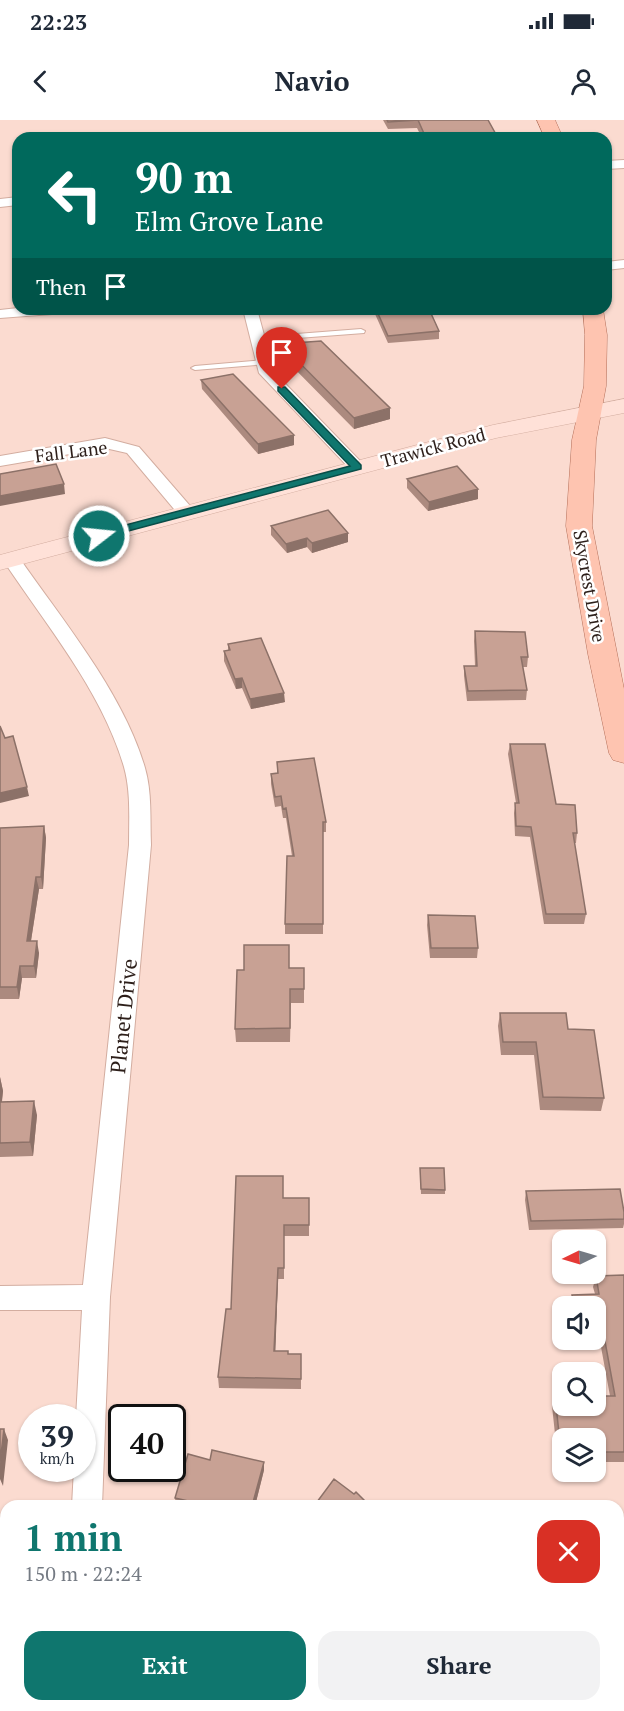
<!DOCTYPE html>
<meta charset="utf-8">
<style>
:root{--surface:#fff;--page:#f2f2f3;--text:#1f2937;--muted:#747a83;--accent:#0f766e}
body{margin:0;font-family:"PT Serif",serif;background:var(--page);color:var(--text);height:100vh;display:flex;flex-direction:column;font-size:22px;white-space:nowrap}
*{box-sizing:border-box;margin:0}
p{font-size:20px;color:var(--muted)}
.icon{flex:none;width:33px;height:33px;fill:none;stroke:currentColor;stroke-width:2;stroke-linecap:round;stroke-linejoin:round}
.map{position:relative;flex:1;overflow:hidden}
.panel{position:absolute;left:0px;top:1380px;width:624px;height:212px;display:flex;flex-direction:column;background:var(--surface);border-radius:18px 18px 0 0;box-shadow:0 2px 4px #0004}
.panel>*{flex:none}
.top-card{position:absolute;left:12px;top:12px;width:600px;height:183px;border-radius:18px;box-shadow:0 2px 4px #0004;background:#00695c;color:#fff;overflow:hidden}
.needle{width:39px;rotate:265deg}
.fabs{position:absolute;left:552px;top:1110px;display:grid;gap:12px}
.fabs a{display:grid;place-items:center;width:54px;height:54px;border-radius:12px;background:var(--surface);box-shadow:0 2px 4px #0004;font-size:30px}
.speed{position:absolute;left:18px;top:1284px;display:flex;gap:12px;font-size:30px;font-weight:700;text-align:center}
.speed>*{display:grid;place-content:center;width:78px;height:78px;border-radius:50%;background:var(--surface);box-shadow:0 2px 4px #0004;line-height:1}
.speed small{font-size:15px;font-weight:400}
.speed .limit{border:3px solid #111;border-radius:9px;background:#fff;color:#111}
.pin{position:absolute;display:grid;place-items:center;width:51px;height:51px;color:#fff;margin:-62px -26px;border-radius:50% 50% 50% 0;rotate:-45deg;box-shadow:0 0 6px #0007}
.pin .icon{rotate:45deg}
.me{position:absolute;width:66px;margin:-33px;rotate:74deg;stroke-linejoin:round;filter:drop-shadow(0 0 4px #0008)}
.turn{display:flex;align-items:center;gap:21px;height:126px;padding:0 24px;font-size:27px}
.turn .icon{width:78px;height:78px;stroke-width:2.5}
.turn b{display:block;font-size:42px;line-height:51px}
.then{display:flex;align-items:center;height:57px;padding:0 24px;background:#0003;gap:12px;font-size:22px}
.round{display:grid;place-items:center;flex:none;width:63px;height:63px;border-radius:18px;background:var(--page)}
.summary{display:flex;align-items:center;justify-content:space-between;height:102px;padding:0 24px}
h1{font-size:36px;font-weight:600;line-height:45px;color:var(--accent)}
.primary-button{display:flex;gap:12px;margin-top:auto;padding:12px 24px}
.primary-button a{flex:1;height:69px;border-radius:18px;background:var(--accent);color:#fff;font-size:24px;font-weight:600;line-height:69px;text-align:center}
.primary-button a+a{background:var(--page);color:var(--text)}
.status{display:flex;justify-content:space-between;align-items:center;height:42px;padding:0 30px;background:var(--surface);direction:ltr}
.status svg{height:16px;fill:currentColor}
header{display:flex;justify-content:space-between;align-items:center;height:78px;padding:0 24px;background:var(--surface);font-size:27px;font-weight:600}
.map>svg:first-child{display:block}
</style>
<div class="status"><b>22:23</b><svg viewBox="0 0 49 12"><path d="M0 12V9h3v3zM5 12V6h3v6zM10 12V3h3v9zM15 12V0h3v12zM26 1h20v11H26zM47 4h2v5h-2z"/></svg></div>
<header><svg class="icon" aria-label="back" viewBox="0 0 24 24"><path d="M15 5l-7 7 7 7"/></svg>Navio<svg class="icon" aria-label="person" viewBox="0 0 24 24"><circle cx="12" cy="8" r="4"/><path d="M4 21q1-7 8-7t8 7"/></svg></header>
<div class="map">
<svg width="624" height="1591" viewBox="0 0 624 1591">
<rect width="100%" height="100%" fill="#fbdbd0"/>
<g fill="none" stroke-linecap="round" stroke-linejoin="round">
<defs>
<path id="lane" d="M361,209l4,2 -1,2 -106,8 -4,-2 4,-2z
M264,240l4,2 -1,2 -72,6 -4,-2 4,-2z"/>
<path id="street" d="M624,40v8l-18,1v-8z
M18,77v8l-18,2v-8z
M624,140v8l-18,2v-8z
M18,188v1h54l-7,4 -65,5v-8z
M243,189h14l17,63 89,92 2,3 -2,3h-12l-92,-97z
M105,318l34,9 52,60 2,4 -2,4h-12l-52,-62 -22,-5 -105,18v-10z
M12,435l6,1c44,64 105,136 127,212 7,24 5,51 6,77l-41,452 -8,209h-30l2,-38h8v-50h-6l6,-108h-82v-24l83,-1 46,-440c0,-26 2,-53 -5,-78 -22,-76 -78,-142 -121,-207l3,-4z
M54,1586h34l-1,5h-34z"/>
<path id="secondary" d="M624,279v14l-128,25 -496,132v-15l37,-10 456,-120z"/>
<path id="primary" d="M537,0h18l8,18h-18z
M583,189h20l4,26 -1,51 -10,54 -4,86 32,163v74l-11,-3 -4,-7 -21,-99 -22,-128 6,-86 12,-54 1,-51z"/>
</defs>
<use href="#lane" stroke="#d3ada0" stroke-width="2"/>
<use href="#street" stroke="#d3ada0" stroke-width="2"/>
<use href="#secondary" stroke="#d3ada0" stroke-width="1"/>
<use href="#primary" stroke="#b5705a" stroke-width="1"/>
<use href="#lane" fill="#fff" fill-rule="evenodd"/>
<use href="#street" fill="#fff" fill-rule="evenodd"/>
<use href="#secondary" fill="#ffe1d8" fill-rule="evenodd"/>
<use href="#primary" fill="#fec4b0" fill-rule="evenodd"/>
</g>
<path fill="#ac8a7f" d="M383,0h105l10,18h-76l-5,-10 -29,1z
M375,189h54l10,22v8l-51,4 -13,-29z
M281,224l109,75 -36,10 -73,-74z
M201,260l93,65 -36,9 -56,-65z
M407,359l71,20 -50,12 -21,-23z
M271,406l77,16 -36,11 -5,-6 -20,6 -16,-18z
M475,511l53,26 -1,10h-4l4,23 -1,10 -59,1 -3,-25v-10h11l-1,-25z
M228,524l57,58 -34,7 -9,-21 -6,1 -12,-28v-10l4,-1z
M510,624l67,89 -1,10h-2l12,71 -2,10h-40l-14,-87 -15,-1 -1,-23 2,-10 -8,-49z
M277,642l49,60v10h-3v102h-38v-10l7,-68 -6,-38h-3l-2,-12 -6,1 -4,-23v-10l6,-1z
M44,706l2,12 -3,51h-4l-8,52 8,12 -3,25h-14l-3,21h-19v-171z
M428,795l50,33 -1,10h-47l-3,-33z
M289,848h15v35h-13l-1,39h-54l-1,-13z
M500,893l68,16 36,69 -3,13 -61,-1 -6,-55h-33l-3,-29z
M0,957l3,14 -1,11 35,13 -4,41 -33,1z
M420,1048l25,22v4h-24z
M526,1071l98,21v12l-1,4 -94,2 -4,-30z
M284,1078h25v38h-25v43h-6l-3,72 13,3h13v35l-82,-1 -1,-11 13,-68z
M624,1155v187h-28v-24h-34v24h-4l-6,-56 3,-10h55l-11,-60h-3v-30h-26l2,-11 23,-1 -2,-7 3,-11z
M210,1340l54,10 -9,36h-79l-1,-8z
M598,1586h20l6,5h-25z"/>
<path fill="#8c7168" d="M390,288v11l-36,10v-11z
M294,315v10l-36,9v-10z
M64,364l1,10 -65,12v-10z
M478,369v10l-50,12 1,-9z
M348,413v9l-36,11v-10z
M307,418v9l-20,6 -1,-9z
M242,558v10l-6,1 -1,-10z
M284,573l1,9 -34,7 -1,-10z
M27,667l2,9 -29,7v-10z
M44,706l2,12 -3,51 -2,-12z
M36,757l3,12 -10,64 -2,-12z
M37,821l2,12 -3,25 -2,-12z
M20,846l2,12 -3,21 -2,-12z
M0,957l3,14 -3,25z
M34,981l3,14 -4,41 -3,-14z
M278,1148v11l-3,83 -1,-11z
M4,1309l4,11 -5,46 -3,-7v-16z
M264,1342v8l-9,36h-3z"/>
<path fill="#c8a194" stroke="#8c7168" stroke-width="1.5" d="M387,0h101l10,18h-72l-8,-18 -30,2z
M376,189h53l10,22 -51,5z
M321,221l69,67 -36,10 -73,-74z
M233,254l61,61 -36,9 -57,-64z
M56,344l8,20 -64,12v-22z
M457,346l21,23 -49,13 -22,-23z
M328,390l20,23 -36,10 -5,-5 -21,6 -15,-18z
M475,511l50,1 3,25h-7l6,33 -59,1 -4,-25h13z
M261,518l23,55 -34,6 -8,-21 -7,1 -11,-28 6,-1 -2,-6z
M0,606l5,12 8,-2 14,51 -27,6z
M510,624h35l11,60 19,1 2,28h-4l13,81h-40l-15,-87 -15,-1 -1,-23h4z
M314,638l12,64h-3v102h-38l2,-68h7l-8,-48 -3,1 -2,-13 -6,1 -4,-23 7,-1 -1,-11z
M44,706l-3,51h-5l-9,64h10l-3,25h-14l-3,21h-17v-159z
M428,795l47,1 3,32h-47z
M244,825h45v23h15v21h-14v39l-55,1 2,-59h7z
M500,893h66l2,16 26,1 10,68 -61,-1 -7,-55h-33z
M34,981l-4,41 -30,1v-41z
M420,1048h24l1,22 -24,-1z
M236,1056h47v22h26v27h-25v43h-6l-4,83h14v3h13v25l-83,-2 8,-68h5z
M620,1069l4,23v7l-93,2 -5,-30z
M624,1155v177h-28v-14h-34v14h-1l-6,-56h7v10h34v-10h19l-13,-71h-6v-19h-22l-2,-11 27,-1 -3,-18z
M0,1309h4l-4,34z
M212,1330l52,12 -12,44h-42l-35,-8 13,-44 22,6z
M334,1359l20,15 2,-2 14,14h-56z
M618,1559h6v32h-20l-1,-5h15z"/>
<path fill="#0f766e" stroke="#0a4d48" stroke-width="1.5" d="M278,267h7l76,78v4l-259,69h-7v-5l255,-67 -72,-75z"/>
<g text-anchor="middle" dominant-baseline="central" stroke-width="5" stroke-linejoin="round" paint-order="stroke">
<g font-size="18" fill="#2d1f1a" stroke="#fff">
<text transform="translate(433 327) rotate(-15)">Trawick Road</text>
<text transform="translate(71 331) rotate(-7)">Fall Lane</text>
<text transform="translate(590 466) rotate(80)">Skycrest Drive</text>
</g>
<g font-size="21" fill="#2d1f1a" stroke="#fff">
<text transform="translate(123 896) rotate(-84)">Planet Drive</text>
</g>
</g>
</svg>
<div class="fabs">
<a><svg class="needle" viewBox="-14 -14 28 28"><path d="M0-13l5 13h-10z" fill="#e53935"/><path d="M0 13l5-13h-10z" fill="#747a83"/></svg></a>
<a><svg class="icon" aria-label="sound" viewBox="0 0 24 24"><path d="M4 9h4l5-4v14l-5-4H4zM17 9q2 3 0 6"/></svg></a>
<a><svg class="icon" aria-label="search" viewBox="0 0 24 24"><circle cx="10" cy="10" r="6"/><path d="M15 15l6 6"/></svg></a>
<a><svg class="icon" aria-label="layers" viewBox="0 0 24 24"><path d="M12 4l9 5-9 5-9-5zM3 14l9 5 9-5"/></svg></a>
</div>
<div class="speed"><div>39<small>km/h</small></div><div class="limit">40</div></div>
<div class="pin" style="left:282px;top:269px;background:#d93025"><svg class="icon" aria-label="arrive" viewBox="0 0 24 24"><path d="M6 21V4h12l-3 4 3 4H6"/></svg></div>
<svg class="me" style="left:99px;top:416px" viewBox="-20 -20 40 40"><circle r="17" fill="#0f766e" stroke="#fff" stroke-width="3"/><path d="M0-11L8 9 0 5-8 9z" fill="#fff"/></svg>
<div class="top-card">
<div class="turn"><svg class="icon" aria-label="left" viewBox="0 0 24 24"><path d="M17 20v-9H6M10 6l-5 5 5 5"/></svg><div><b>90 m</b>Elm Grove Lane</div></div>
<div class="then">Then<svg class="icon" aria-label="arrive" viewBox="0 0 24 24"><path d="M6 21V4h12l-3 4 3 4H6"/></svg></div>
</div>
<section class="panel">
<div class="summary"><div><h1>1 min</h1><p>150 m · 22:24</p></div><a class="round" style="background:#d93025;color:#fff"><svg class="icon" aria-label="close" viewBox="0 0 24 24"><path d="M6 6l12 12M18 6L6 18"/></svg></a></div>
<div class="primary-button"><a>Exit</a><a>Share</a></div>
</section>
</div>
